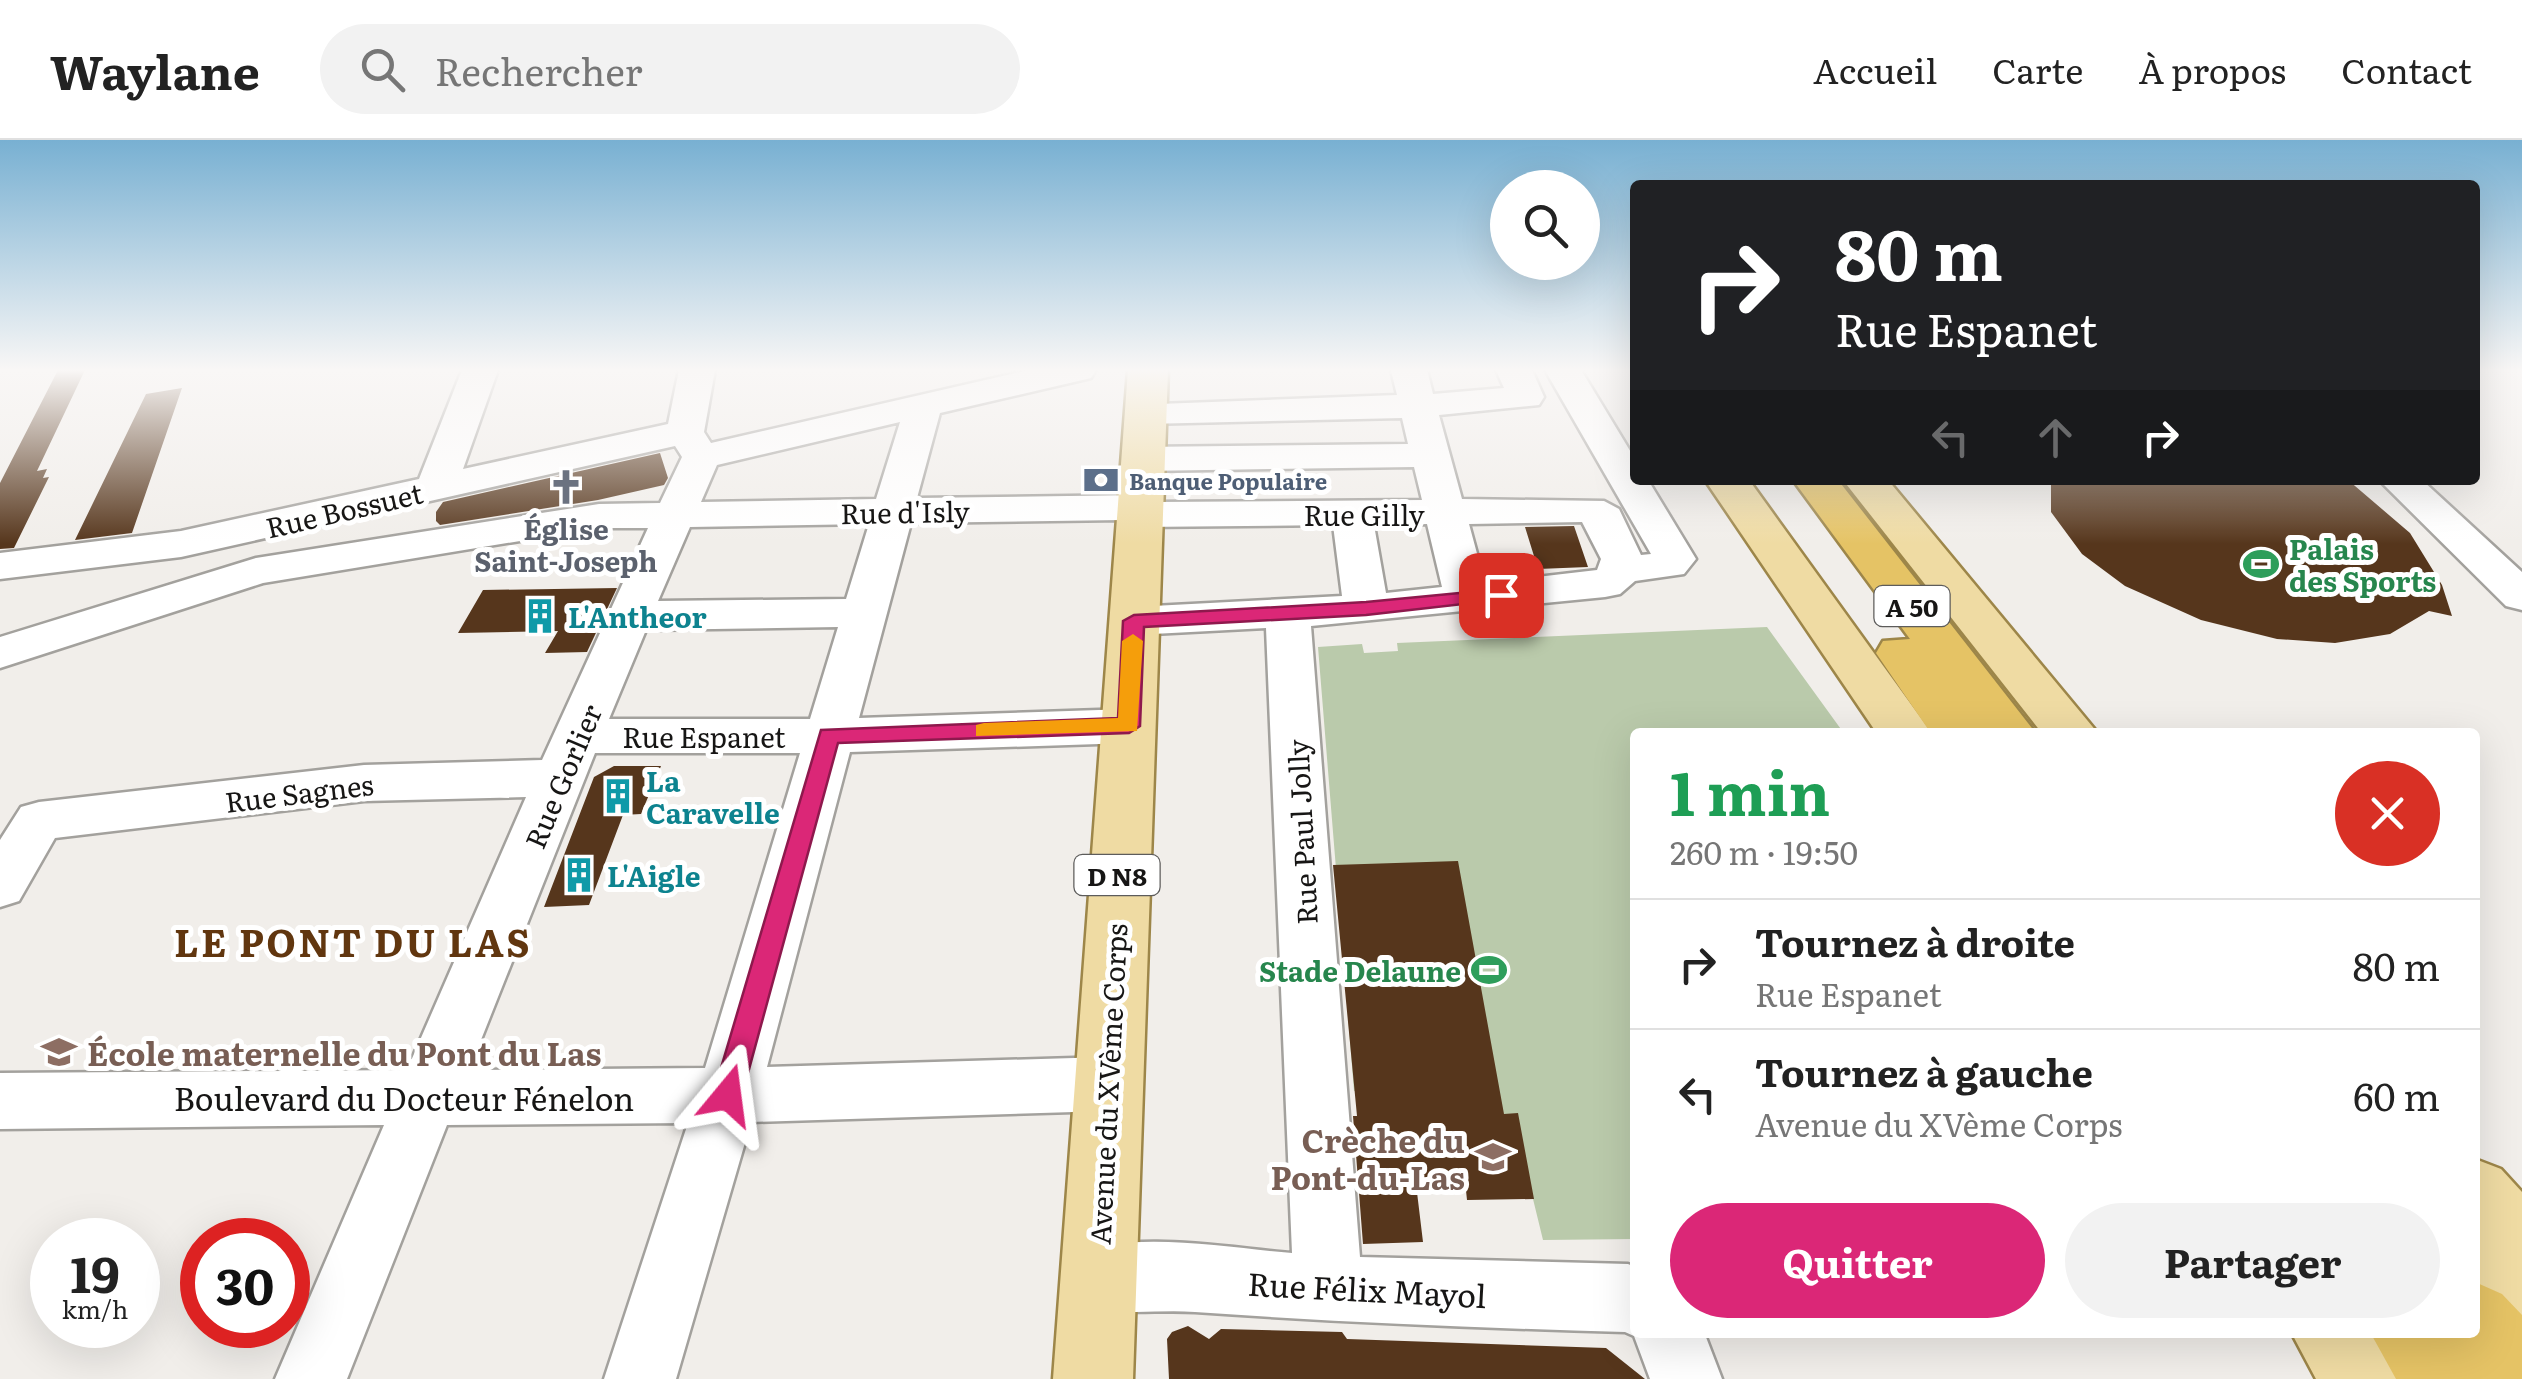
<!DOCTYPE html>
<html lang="fr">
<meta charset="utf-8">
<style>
:root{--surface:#fff;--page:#f2f2f2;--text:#222;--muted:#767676;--line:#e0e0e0;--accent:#db2777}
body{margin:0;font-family:Literata,serif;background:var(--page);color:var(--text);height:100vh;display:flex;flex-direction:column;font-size:38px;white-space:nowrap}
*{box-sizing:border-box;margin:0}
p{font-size:32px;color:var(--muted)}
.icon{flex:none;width:55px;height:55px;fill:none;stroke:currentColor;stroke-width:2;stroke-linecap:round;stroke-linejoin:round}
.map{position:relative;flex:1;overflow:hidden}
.drawer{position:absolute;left:1630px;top:588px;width:850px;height:610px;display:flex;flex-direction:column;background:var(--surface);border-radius:10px;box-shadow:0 10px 40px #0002}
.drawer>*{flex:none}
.hud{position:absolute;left:1630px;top:40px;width:850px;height:305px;border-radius:10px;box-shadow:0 10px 40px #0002;background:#202124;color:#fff;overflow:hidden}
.tools{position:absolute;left:1490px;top:30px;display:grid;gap:20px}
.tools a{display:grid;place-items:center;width:110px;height:110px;border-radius:50%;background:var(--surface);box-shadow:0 10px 40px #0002;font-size:50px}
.speed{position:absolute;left:30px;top:1078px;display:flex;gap:20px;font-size:50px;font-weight:700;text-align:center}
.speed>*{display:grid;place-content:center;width:130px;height:130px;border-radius:50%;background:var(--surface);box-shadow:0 10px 40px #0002;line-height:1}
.speed small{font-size:25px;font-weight:400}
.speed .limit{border:15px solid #d22;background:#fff;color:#111}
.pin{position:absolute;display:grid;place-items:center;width:85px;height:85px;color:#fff;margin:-42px;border-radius:20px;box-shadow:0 5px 15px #0006}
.me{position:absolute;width:110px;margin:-55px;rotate:16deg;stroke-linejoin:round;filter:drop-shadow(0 0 8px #0008)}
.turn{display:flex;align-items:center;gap:35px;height:210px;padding:0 40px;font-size:45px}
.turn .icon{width:130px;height:130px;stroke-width:2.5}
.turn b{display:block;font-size:70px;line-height:85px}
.lanes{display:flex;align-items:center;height:95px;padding:0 40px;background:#0003;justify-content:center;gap:50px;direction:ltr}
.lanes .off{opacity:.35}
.round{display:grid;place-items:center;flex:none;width:105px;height:105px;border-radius:52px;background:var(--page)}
.head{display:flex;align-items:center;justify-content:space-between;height:170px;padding:0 40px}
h1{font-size:60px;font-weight:700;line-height:75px;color:#1e9e55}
.action{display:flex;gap:20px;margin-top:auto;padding:20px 40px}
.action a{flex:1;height:115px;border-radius:60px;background:var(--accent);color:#fff;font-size:40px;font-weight:700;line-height:115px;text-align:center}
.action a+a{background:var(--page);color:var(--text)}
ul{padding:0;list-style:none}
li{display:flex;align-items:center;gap:30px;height:130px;padding:0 40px;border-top:2px solid var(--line)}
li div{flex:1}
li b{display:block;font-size:38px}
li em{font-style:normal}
header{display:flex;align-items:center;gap:60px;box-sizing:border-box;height:140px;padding:0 50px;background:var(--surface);border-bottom:2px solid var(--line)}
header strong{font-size:48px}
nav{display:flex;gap:55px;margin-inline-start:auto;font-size:35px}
.search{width:700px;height:90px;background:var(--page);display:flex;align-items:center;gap:25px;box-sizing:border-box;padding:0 35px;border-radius:55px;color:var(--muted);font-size:38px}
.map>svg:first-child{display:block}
</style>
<header>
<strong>Waylane</strong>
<div class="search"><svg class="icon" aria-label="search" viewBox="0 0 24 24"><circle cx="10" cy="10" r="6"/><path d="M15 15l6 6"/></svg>Rechercher</div>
<nav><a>Accueil</a><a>Carte</a><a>À propos</a><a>Contact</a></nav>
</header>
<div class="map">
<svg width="2522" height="1239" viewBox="0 0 2522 1239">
<rect width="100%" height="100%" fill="#f1eeea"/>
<path fill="#bacaab" d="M1767,487l76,105h-208v507l-92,1 -10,-41 -104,-110 -75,2 -36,-444 44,-3 2,9 34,-2 -1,-8z"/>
<path fill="#56361c" d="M58,230h27l-48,101 10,-2 -4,9 6,-1 -35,71 -14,1v-66z
M182,248l-50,145 -57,7 71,-146z
M660,313l8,25 -4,7 -66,15 -158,25 -4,-4v-9l7,-10z
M2051,340h297l62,53 32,52 10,31 -23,-5 -39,23 -55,9 -58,-4 -76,-19 -76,-34 -43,-32 -31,-42z
M1574,386l14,41 -50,2 -13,-42z
M617,448l-30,64 -42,1 13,-22 -100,2 25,-43z
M614,626h47l-20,48 -18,1 -34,90 -45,2 50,-130z
M1458,721l46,253 14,-1 16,86 -67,1 -2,-19 -49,3 7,58 -60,2 -10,-128h4l-24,-251z
M1188,1186l21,13 12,-10 121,3 5,7 259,9 39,31h-476l-2,-40 5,-7z"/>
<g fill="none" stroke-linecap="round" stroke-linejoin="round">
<defs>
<path id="minor" d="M462,230h36l-35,99 205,-45 11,-54h36l-11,62 7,11 318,-73h67l-5,8 -151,35 -23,85 222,-3 17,7 266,-2 -8,-33 -272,4 -14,-4 -6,-8 6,-8 14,-4 266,-3 -6,-26 -257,6 -13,-3 -6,-8 6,-8 265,-10 -6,-25h36l6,24 71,-6 -8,-18h36l12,27 -5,8 -100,10 23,84 142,2 15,8 22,46 10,-1 -106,-184h36l54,89v21h13l48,79 -12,15 -49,7 -15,13 -15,3 -294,29 49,631 268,7 7,3v65h69l18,47h-72l-16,-43 -9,-4c-144,-4 -287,-10 -430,-20 -42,-3 -82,6 -121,-10l-10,-24 10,-24c60,-24 153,-6 218,-1l-26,-625 -132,7 -16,-4 -6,-10 6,-10 16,-4 208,-11 -9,-71 -194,2 -17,-7 -211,3 -52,195 270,-9 17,5 7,12 -7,12 -17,5 -279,9 -83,315 340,-10 22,8 9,19 -9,19 -22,8 -356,11 -75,257h-72l84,-256 -241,2 -100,254h-72l109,-254 -384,4v-56l407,-3 119,-273 -162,4 -309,37 -36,63 -19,6v-67l21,-33 18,-5 325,-37 178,-5 106,-232h-49l-336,55 -263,85v-31l256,-79 343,-54 61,-1 22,-46 -7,-11 -494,111 -181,22v-26l181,-22 238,-52zM900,282l-24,77 -175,3 16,-37zM1582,382l19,37 -4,11 -112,13 -16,-59zM869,384l-23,75 -188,2 32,-74zM1427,384l15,63 -56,6 -12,-68zM838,487l-28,92h-201l37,-89zM595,613h205l-95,315 -236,2z
M2379,340h43l100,92v38l-16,-4z"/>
<path id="major" d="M1128,230h40l-35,1009h-80z
M1705,340h44l182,252h-55z
M1843,340h45l209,252h-56z
M2475,1019l26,10 21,23v183l-28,-11 -23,-32h4z
M2291,1192h88l26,47h-89z"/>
<path id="highway" d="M1793,340h45l197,252h-105l-54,-79 7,-12 27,-2z
M2475,1142l27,12 20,21v64h-126l-26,-47h105z"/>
</defs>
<use href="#minor" stroke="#a3a19d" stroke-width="5"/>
<use href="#major" stroke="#9d8649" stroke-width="5"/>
<use href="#highway" stroke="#9d8649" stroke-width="5"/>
<use href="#minor" fill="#fff" fill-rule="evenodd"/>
<use href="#major" fill="#efdba3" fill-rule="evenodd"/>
<use href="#highway" fill="#e5c365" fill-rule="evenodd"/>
</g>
<linearGradient id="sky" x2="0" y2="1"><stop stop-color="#78b0d2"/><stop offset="0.57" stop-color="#f9f7f6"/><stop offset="1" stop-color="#f9f7f6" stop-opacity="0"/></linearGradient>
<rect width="2522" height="404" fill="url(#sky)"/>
<path fill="#db2777" stroke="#8e194d" stroke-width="2.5" d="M1501,449l7,2v8l-142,16 -222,12 -4,99 -11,7 -291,10 -96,352 -4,9 -10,3 -11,-3 -4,-9 108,-365 297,-12 5,-97 11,-6 232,-13z"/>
<path fill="#f59e0b" d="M1133,494l10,7 -6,90 -161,5v-11l8,-2 134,-5 4,-77z"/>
<defs>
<symbol id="bank-bare" viewBox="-9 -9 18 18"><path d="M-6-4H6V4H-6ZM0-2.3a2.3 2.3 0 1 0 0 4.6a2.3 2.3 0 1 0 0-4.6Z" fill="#5c6f8a" stroke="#fff" stroke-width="2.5" paint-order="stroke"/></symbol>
<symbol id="church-bare" viewBox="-9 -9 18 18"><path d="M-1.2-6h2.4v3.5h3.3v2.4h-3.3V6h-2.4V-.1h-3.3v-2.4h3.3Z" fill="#6b7280" stroke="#fff" stroke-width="2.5" paint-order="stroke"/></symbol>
<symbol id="stadium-bare" viewBox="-9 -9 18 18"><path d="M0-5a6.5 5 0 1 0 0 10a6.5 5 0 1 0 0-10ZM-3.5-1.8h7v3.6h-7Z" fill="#2e9e5b" stroke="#fff" stroke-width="2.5" paint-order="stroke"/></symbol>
<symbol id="building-bare" viewBox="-9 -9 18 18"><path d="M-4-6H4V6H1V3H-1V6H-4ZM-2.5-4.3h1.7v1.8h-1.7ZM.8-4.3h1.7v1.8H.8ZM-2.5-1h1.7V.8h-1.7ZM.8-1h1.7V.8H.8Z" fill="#0f9aa8" stroke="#fff" stroke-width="2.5" paint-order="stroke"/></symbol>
<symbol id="school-bare" viewBox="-9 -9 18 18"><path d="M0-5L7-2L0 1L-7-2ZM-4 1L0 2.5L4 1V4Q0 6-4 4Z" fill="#8d6e63" stroke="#fff" stroke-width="2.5" paint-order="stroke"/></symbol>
</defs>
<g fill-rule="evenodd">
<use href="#bank-bare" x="1076" y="315" width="50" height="50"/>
<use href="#church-bare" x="541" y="322" width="50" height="50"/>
<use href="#stadium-bare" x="2236" y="399" width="50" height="50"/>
<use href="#building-bare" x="515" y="451" width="50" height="50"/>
<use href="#building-bare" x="593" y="631" width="50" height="50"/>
<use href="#building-bare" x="554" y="710" width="50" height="50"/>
<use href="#stadium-bare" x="1464" y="805" width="50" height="50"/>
<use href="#school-bare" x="34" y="887" width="50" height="50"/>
<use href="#school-bare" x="1468" y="992" width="50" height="50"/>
</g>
<g text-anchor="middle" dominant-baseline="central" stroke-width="10" stroke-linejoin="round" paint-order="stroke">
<g font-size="22" font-weight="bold" fill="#4e5e75" stroke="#fff" text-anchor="start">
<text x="1129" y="340">Banque Populaire</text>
</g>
<g fill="#fff" stroke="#5d5c5b" stroke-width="2.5">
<rect x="1874.5" y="446" width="75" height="40" rx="8"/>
<rect x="1074.5" y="715" width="85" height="40" rx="8"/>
</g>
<g font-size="25" font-weight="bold" fill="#171615">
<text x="1912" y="466">A 50</text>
<text x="1117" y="735">D N8</text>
</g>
<g font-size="28" fill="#171615" stroke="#fff">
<text transform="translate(344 369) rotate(-13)">Rue Bossuet</text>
<text transform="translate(905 371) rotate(-1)">Rue d'Isly</text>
<text x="1364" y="374">Rue Gilly</text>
<text x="704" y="596">Rue Espanet</text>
<text transform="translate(562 636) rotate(-67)">Rue Gorlier</text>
<text transform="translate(299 652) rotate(-7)">Rue Sagnes</text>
<text transform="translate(1301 692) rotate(-93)">Rue Paul Jolly</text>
<text transform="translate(1107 944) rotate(-87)">Avenue du XVème Corps</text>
</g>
<g font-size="28" font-weight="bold" fill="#5b616d" stroke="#fff">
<text x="566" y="388">Église<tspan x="566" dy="32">Saint-Joseph</tspan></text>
</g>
<g font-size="28" font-weight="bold" fill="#27864d" stroke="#fff" text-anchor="start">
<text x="2289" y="408">Palais<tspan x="2289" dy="32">des Sports</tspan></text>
<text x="1461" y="830" text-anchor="end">Stade Delaune</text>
</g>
<g font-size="28" font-weight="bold" fill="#0d838f" stroke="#fff" text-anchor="start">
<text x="568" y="476">L'Antheor</text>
<text x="646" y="640">La<tspan x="646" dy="32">Caravelle</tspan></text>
<text x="607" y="735">L'Aigle</text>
</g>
<g font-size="32" font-weight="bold" fill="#785e54" stroke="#fff" text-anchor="start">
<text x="87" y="912">École maternelle du Pont du Las</text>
<text x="1465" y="999" text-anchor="end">Crèche du<tspan x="1465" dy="37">Pont-du-Las</tspan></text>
</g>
<g font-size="32" fill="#171615" stroke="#fff">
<text x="404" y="957">Boulevard du Docteur Fénelon</text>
<text transform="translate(1367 1148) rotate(3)">Rue Félix Mayol</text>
</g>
<g font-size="38" font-weight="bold" letter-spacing="2.5" fill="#61360f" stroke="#fff">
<text x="353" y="800">LE PONT DU LAS</text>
</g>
</g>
</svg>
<div class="tools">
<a><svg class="icon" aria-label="search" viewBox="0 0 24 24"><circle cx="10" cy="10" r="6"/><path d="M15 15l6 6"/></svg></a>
</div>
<div class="speed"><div>19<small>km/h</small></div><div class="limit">30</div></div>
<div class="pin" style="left:1501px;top:455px;background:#d93025"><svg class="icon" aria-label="arrive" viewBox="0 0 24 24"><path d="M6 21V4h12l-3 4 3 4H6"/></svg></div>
<svg class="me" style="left:728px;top:955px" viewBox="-20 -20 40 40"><path d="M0-17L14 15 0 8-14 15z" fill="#db2777" stroke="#fff" stroke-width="4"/></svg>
<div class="hud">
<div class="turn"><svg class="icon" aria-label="right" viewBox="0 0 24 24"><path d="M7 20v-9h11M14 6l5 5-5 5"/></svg><div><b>80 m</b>Rue Espanet</div></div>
<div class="lanes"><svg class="icon off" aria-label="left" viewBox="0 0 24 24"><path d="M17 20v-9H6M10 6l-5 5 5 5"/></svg><svg class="icon off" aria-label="ahead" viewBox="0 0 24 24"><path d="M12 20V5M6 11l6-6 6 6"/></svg><svg class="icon" aria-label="right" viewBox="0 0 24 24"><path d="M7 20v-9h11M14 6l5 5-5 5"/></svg></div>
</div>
<section class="drawer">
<div class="head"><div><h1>1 min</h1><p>260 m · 19:50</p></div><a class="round" style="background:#d93025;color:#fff"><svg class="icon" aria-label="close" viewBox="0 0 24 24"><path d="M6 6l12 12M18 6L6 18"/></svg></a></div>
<ul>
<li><svg class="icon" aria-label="right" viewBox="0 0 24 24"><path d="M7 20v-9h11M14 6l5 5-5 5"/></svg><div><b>Tournez à droite</b><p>Rue Espanet</p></div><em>80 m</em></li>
<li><svg class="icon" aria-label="left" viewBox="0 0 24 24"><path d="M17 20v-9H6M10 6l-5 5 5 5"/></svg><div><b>Tournez à gauche</b><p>Avenue du XVème Corps</p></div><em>60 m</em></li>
</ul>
<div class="action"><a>Quitter</a><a>Partager</a></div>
</section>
</div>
